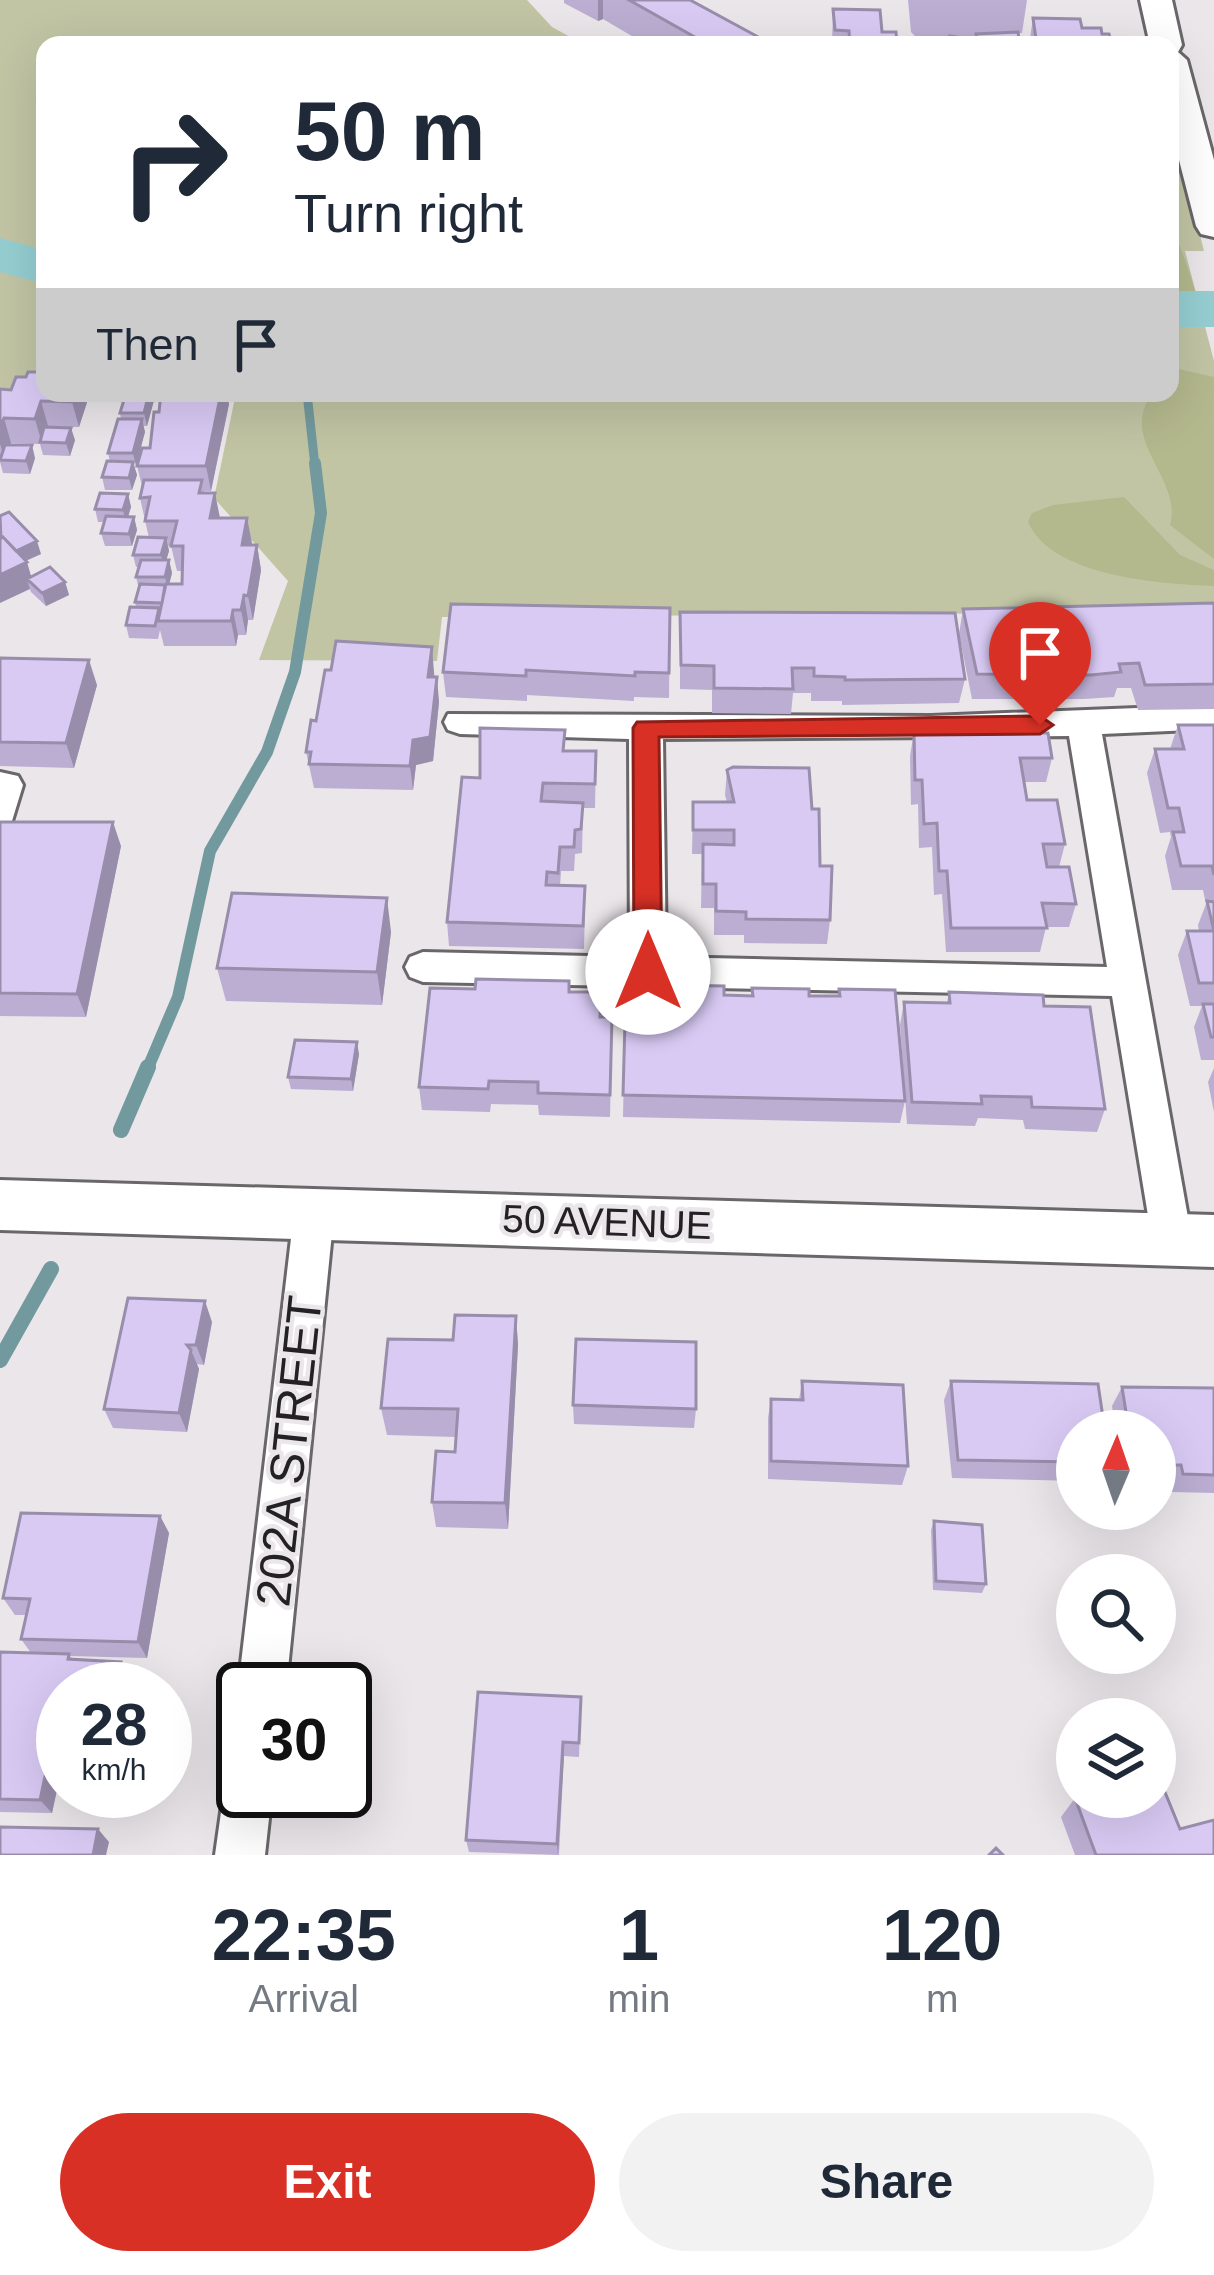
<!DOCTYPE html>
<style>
:root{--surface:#fff;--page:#f2f2f3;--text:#1f2937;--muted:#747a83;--accent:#d93025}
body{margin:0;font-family:Arial,sans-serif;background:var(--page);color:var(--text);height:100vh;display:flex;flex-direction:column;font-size:45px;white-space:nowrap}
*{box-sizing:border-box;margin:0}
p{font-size:39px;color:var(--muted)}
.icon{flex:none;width:66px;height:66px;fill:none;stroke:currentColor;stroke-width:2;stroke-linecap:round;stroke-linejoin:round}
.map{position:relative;height:1855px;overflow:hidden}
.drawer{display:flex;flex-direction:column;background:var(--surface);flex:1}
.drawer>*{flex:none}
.guide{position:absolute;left:36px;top:36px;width:1143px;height:366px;border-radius:24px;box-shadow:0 12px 48px #0002;background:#fff;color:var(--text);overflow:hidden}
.needle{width:78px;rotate:2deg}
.fabs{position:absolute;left:1056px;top:1410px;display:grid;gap:24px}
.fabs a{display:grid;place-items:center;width:120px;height:120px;border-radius:50%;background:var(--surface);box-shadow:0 12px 48px #0002;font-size:60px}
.speed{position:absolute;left:36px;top:1662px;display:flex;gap:24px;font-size:60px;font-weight:700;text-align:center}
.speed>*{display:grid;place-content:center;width:156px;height:156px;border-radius:50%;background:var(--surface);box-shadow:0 12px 48px #0002;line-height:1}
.speed small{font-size:30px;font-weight:400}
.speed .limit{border:6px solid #111;border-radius:18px;background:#fff;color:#111}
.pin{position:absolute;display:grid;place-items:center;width:102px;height:102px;color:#fff;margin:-123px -51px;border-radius:50% 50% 50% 0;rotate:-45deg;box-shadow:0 0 12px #0007}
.pin .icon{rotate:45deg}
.me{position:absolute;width:132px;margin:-66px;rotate:0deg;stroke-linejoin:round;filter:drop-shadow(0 0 9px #0008)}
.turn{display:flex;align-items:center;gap:42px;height:252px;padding:0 60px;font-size:54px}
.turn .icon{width:156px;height:156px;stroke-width:2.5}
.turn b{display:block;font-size:84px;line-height:102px}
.then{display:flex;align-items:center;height:114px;padding:0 60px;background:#0003;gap:24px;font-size:45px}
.eta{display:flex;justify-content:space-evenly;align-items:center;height:204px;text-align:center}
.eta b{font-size:72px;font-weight:700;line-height:84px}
.action{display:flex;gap:24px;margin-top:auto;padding:24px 60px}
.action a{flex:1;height:138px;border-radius:72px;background:var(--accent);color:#fff;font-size:48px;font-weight:700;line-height:138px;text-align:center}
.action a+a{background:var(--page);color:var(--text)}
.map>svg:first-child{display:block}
</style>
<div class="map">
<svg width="1214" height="1855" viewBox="0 0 1214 1855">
<rect width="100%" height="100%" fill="#eae6ea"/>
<path fill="#c1c5a4" d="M0,0h527l25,27 33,18h-540v339l-45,20z
M1170,135l7,7 27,109h-19l29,110v251l-772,5 -5,44 -178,-1 29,-79 -74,-83 22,-105h934z"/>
<path fill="#b4b88d" d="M1170,215c8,30 20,55 28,86h-28z
M1178,369l36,8v182l-44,-34c14,-45 -54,-86 -17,-132h17v-12z
M1124,497l56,58 34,15v16c-52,-2 -162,-9 -186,-64l4,-9 21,-8z"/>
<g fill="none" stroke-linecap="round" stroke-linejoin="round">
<path stroke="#729a9e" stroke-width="9" d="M307,393l8,73"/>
<path stroke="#729a9e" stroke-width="12" d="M147,1070l31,-73 32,-146 57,-99 28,-80 26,-159 -6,-50"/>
<path stroke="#729a9e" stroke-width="16" d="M121,1130l27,-63
M0,1360l51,-91"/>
<path fill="#95ced2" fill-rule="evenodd" d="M0,238l45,12v34l-45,-12z
M1170,291h44v36h-44z"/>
<defs>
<path id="street" d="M1214,705v24l-112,5 90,506 -6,13 -14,5 -14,-5 -6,-13 -40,-244 -689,-14 -13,-5 -5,-10 5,-10 13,-5 207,5 -1,-218 -169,-5 -12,-4 -4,-8 4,-8 483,2zM1069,736l38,231 -441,-10 -3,-218z
M0,772l18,4 5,9 -11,36 -12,4z
M314,1195l14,6 6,12 -48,476h-43v11l-5,-11 56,-476 6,-12z
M243,1769v22h29l-7,64h-50l9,-64 7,-17z"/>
<path id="secondary" d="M1140,0h32l10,45 -4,7 9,8 27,100v77l-13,-3 -5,-8 -26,-101v-80h-20z
M0,1180l1214,35v52l-1214,-37z"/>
</defs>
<use href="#street" stroke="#6a676a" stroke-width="6"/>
<use href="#secondary" stroke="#6a676a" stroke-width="6"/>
<use href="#street" fill="#fff" fill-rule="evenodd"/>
<use href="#secondary" fill="#fff" fill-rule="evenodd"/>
</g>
<path fill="#bbaed2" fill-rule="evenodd" d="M564,0h126l72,39 -1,6h-114l-44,-26 -5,2 -34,-18z
M908,0h119l-5,33h-4l2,12h-72l1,-7 -33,-1 -5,-5z
M833,9l49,23 15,13h-65z
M1033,18l49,10 20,6 10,11h-83z
M0,389l90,4 -11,34h-31l27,13 -5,16 -27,-1 -3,-11 -29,-1 -1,2 25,13 -5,16 -27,-1 -3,-11z
M126,393h30l-9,33h-4l2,6 -11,34 3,9 -5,15h-27l-3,-13 8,-15 -2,-9 13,-34 -1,-6z
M229,404l-18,87h-7l16,27 32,25 -1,2h6l4,25 -8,50h-5l-2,15h-8l-2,11h-72l-4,-16 -2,9 -29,-1 -3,-13 10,-18 -1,-5 4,-13 -3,-12 3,-10h-3l-3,-12 16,-17 -9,-40 2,-12 -5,-20 13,-18 9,-36zM168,546h3l6,25h5v13h-13l3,-11 -3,-13h-3l3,-9z
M128,494l3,13 -3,10h6l3,13 -5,16h-27l-4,-13 3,-11h-6l-3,-13z
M0,516l41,38 -15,7 5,16 34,5 4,13 -23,11 -15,-14z
M1214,603v106l-76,1 -7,-22h-14l-3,9 -30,2h-112l-13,-65 4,-25z
M670,608l-1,90 -35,-1v4l-107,-6v6l-81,-4 -3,-25z
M680,612l285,67 -6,24 -117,2v-4h-31v-8h-18l-2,21 -79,-1v-23l-32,-1z
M0,658l97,27 -23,83 -74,-2z
M434,672l5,30 -6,59 -17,4 -3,25 -99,-2 -8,-36 10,-31z
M1178,725h36v335h-13l-7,-33 8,-21h-12l-12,-51 9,-24h12l-1,-6 8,-21 -3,-14h-31l-7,-34 6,-19 -1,-5 -10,1 -13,-60 8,-24h15z
M914,732l138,26 -6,24h-22l3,18 38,44 -6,23 17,37 -7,23h-23l-6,25h-94l-4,-58 -8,1 -2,-48 -13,1 -1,-44 -7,1 -1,-49z
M565,751h31l-1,57h-12l-1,45 -7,1 -1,17h-13l-1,15 25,24 -1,39 -135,-3 -2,-24 33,-144z
M727,770l85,39 8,57 10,54 -3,24 -83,-1v-8h-30v-27h-13l1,-54h-10l1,-52h34l-2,-7z
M0,822l121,24 -35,171 -86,-1z
M391,932l-9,73 -156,-4 -9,-33z
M752,988l57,8h29l1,-7 66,112 -5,22 -277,-6 2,-96h9l34,-25h83z
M570,992l31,25h11l-2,100 -71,-2 -1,-10 -47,-1 -1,8 -68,-2 -3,-23z
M949,992l95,14 61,103 -8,23 -72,-3 -2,-9 -45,-2 -3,8 -68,-2 -7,-99 4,-23 43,1z
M359,1054l-6,37 -62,-2 -3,-12z
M1214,1068v44l-6,-30z
M516,1316l2,29 -10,184 -72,-2 -4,-25 23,-50 1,-15 -69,-2 -6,-27 72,-68z
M212,1322l-8,43 -7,-1 2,5 -12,63 -74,-4 -9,-19z
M802,1381l106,85 -6,19 -134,-6v-61l3,-19 28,1z
M951,1381l126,50v50l-125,-3 -8,-78z
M1122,1387l92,1v105l-42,-1 -2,-9h-15v-52h-39l-4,-25z
M573,1405l123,4 -2,19 -120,-4z
M160,1516l9,17 -22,125 -77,-2 3,3 48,3 10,15 -2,12h-66v73l-11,51 -52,-1v-160l31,1 -10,-14 5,-24h-11l-12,-17z
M934,1521l52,63 -4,9 -49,-3 -2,-60z
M581,1697l-2,60 -15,-1 -5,99 -90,-3 -3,-12z
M1075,1798l105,31 34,26h-139l-14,-38z"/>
<path fill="#988dab" d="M598,0h5v19l-5,2z
M75,393h15l-11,34 -7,-25z
M149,393h7l-9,33 -3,-13z
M221,393h6l2,11 -18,87 -5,-25z
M41,401l7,25 -6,18 -7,-25z
M4,418l7,25 -6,16 -5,-15v-17z
M142,419l3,13 -9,34 -3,-13z
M71,428l4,12 -5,16 -4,-13z
M32,445l3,13 -5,16 -4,-13z
M133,462l4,13 -5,15 -3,-12z
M215,493l5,25h-10z
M128,494l3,13 -5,16 -3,-13z
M134,517l3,13 -5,16 -3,-12z
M247,518l5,25 -5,27 -5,-25z
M166,538l3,13 -5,17 -3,-13z
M37,541l4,13 -23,10 -4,-12z
M257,545l4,25 -8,50 -5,-24z
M169,560l3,13 -4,16 -3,-12z
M27,562l7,24 -7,-7 3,10 -30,14v-28z
M65,582l4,13 -23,11 -4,-13z
M244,595l4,25 -2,15 -5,-25z
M233,610l5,25 -2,11 -5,-25z
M432,647l2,25 -3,29 -3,-24z
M89,660l8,25 -23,83 -8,-25z
M437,677l2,25 -6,59 -17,4 -3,25 -3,-24 3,-26z
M113,822l8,24 -35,171 -9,-23z
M387,898l4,34 -9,73 -5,-33z
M357,1042l2,12 -6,37 -2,-12z
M205,1301l7,21 -8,43 -8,-20z
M516,1316l2,29 -10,184 -3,-26z
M191,1350l8,19 -12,63 -8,-19z
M160,1516l9,17 -22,125 -9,-16z
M121,1662l10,15 -2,12h-13z
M563,1742l1,14 -6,99 -1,-11z
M51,1748l12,14 -11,51 -12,-13z
M98,1829l11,13 -3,13h-13z"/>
<path fill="#d9caf4" stroke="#988dab" stroke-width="3" d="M629,0h61l72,39 -15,6h-38z
M833,9l47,1 2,22h14l1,13h-47l-1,-14 -14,-1z
M1033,18l47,1 2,9h19l1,6h7l3,11h-40l-2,-5 -34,-1z
M1018,32l2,13h-69l-1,-9 27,4 -1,-6z
M28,372h17v21h30l-3,9 -31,-1 -6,18 -31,-1 -4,9v-38l11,1 5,-13h10z
M126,393h23l-5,20h-24z
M161,393h60l-15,73h-69l5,-18h8l4,-36h5z
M118,419h24l-9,34h-25z
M44,427l27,1 -5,15 -26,-1z
M5,445h27l-6,16 -26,-1z
M107,461l26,1 -4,16 -27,-1z
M144,480h58l-3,13h16l-5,25h37l-5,27h15l-9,51 -4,-1 -3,15h-8l-2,11h-73l8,-37h16l1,-38h-12l6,-25h-32l5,-24 -10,1z
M100,493l28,1 -5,16 -28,-1z
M9,512l28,29 -21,10 -13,-14 -2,1 -1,-22z
M106,516l28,1 -5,17 -28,-1z
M3,537l24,25 -27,13v-36z
M138,537l28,1 -5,17h-28z
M141,560h28l-4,17h-29z
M50,567l15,15 -23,11 -15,-14z
M140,584l25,1 -3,18 -27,-1z
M1214,603v81l-69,1 -6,-22 -20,1 2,8 -30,3 -114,-1 -14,-65z
M451,604l219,4 -1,65 -34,-1v4l-109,-6v6l-83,-4z
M130,607l29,1 -4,18 -29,-1z
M680,612l275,1 10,66 -120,1v-3l-31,-1v-8h-22l1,21 -79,-1v-22l-33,-1z
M336,641l96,6 -4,30h9l-7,60 -17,3 -3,26 -101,-2 2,-12h-5l5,-32 5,1 9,-51h6z
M0,658l89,2 -23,83 -66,-1z
M1178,725h36v150l-2,-9h-31l-8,-34h11l-5,-24h-11l-13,-59h29z
M480,728l85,2 -2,21h33l-1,33 -52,-1 -2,18 42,2 -2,26 -6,1 -1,17h-14l-2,26 -11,-1 -1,13 39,1 -2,40 -136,-4 15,-145 18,1z
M914,732l134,1 4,25h-32l7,42h30l8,44h-22l4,23h22l7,37 -34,-1 5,25h-96l-4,-57h-8l-2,-48 -13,1 -2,-44h-7z
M733,767l76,1 3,41h7l1,57h12l-2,54 -84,-1v-7l-30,-1v-27h-13v-40l31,1v-15h-41v-28h41l-7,-32z
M0,822h113l-36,172 -77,-1z
M232,893l155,5 -10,74 -160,-4z
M1207,901l7,1v29z
M1187,931h27v52h-15z
M476,979l93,2v11h32l-1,25h12l-2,78 -72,-2v-11l-49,-1 -1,8 -69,-2 11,-99 45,1z
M668,985l56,1v9l29,1 -1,-8 57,1v7h31l-1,-7 56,1 10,111 -282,-6 2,-74h9v-26l34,1z
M949,992l94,3 1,11 46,1 15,102 -73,-2 -1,-10 -50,-1 1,8 -70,-2 -8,-100 46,1z
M1203,1004h11v33h-3z
M295,1040l62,2 -6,37 -63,-2z
M128,1298l77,3 -9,44h-9l4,5 -12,63 -75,-4z
M455,1315l61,1 -11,187 -73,-1 4,-51 19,1 3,-43 -77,-1 7,-69 65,1z
M576,1339l120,3v67l-123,-4z
M802,1381l101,4 5,81 -137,-5v-62l32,1z
M951,1381l147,3 7,47h-28v31l-119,-2z
M1122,1387l92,1v87l-31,-1 -2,-9h-26v-34h-26z
M21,1513l139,3 -22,126 -117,-3 9,-40 -27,-1z
M934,1521l48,4 4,59 -50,-3z
M0,1652l69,2 -1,5 53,3 -5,27h-53v58l-12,1 -11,52 -40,-1z
M478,1692l103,5 -2,46 -16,-1 -6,102 -91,-4z
M1158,1775l22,54 34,-9v35h-118l-21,-57 80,-1v-21z
M0,1827l98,2 -5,26h-93z
M996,1848l7,7h-14z"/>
<path fill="#d93025" stroke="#8d1f18" stroke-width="3" d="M1040,716l13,9 -13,9 -381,3 3,235 -4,8h-20l-4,-8 -1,-244 4,-6z"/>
<g text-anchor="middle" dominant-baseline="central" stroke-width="9" stroke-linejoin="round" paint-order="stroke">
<g font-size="39" fill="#222123" stroke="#eae6ea">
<text transform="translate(607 1222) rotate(2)">50 AVENUE</text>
</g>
<g font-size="48" fill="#222123" stroke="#eae6ea">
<text transform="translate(289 1451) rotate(-84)">202A STREET</text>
</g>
</g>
</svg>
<div class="fabs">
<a><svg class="needle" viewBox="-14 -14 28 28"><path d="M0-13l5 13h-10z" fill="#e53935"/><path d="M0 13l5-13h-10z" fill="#747a83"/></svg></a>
<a><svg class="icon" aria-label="search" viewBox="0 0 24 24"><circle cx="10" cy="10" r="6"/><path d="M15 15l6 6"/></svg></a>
<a><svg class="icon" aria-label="layers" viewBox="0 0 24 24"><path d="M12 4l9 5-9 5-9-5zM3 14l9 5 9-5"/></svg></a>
</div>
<div class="speed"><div>28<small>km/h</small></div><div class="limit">30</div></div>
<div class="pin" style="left:1040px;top:725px;background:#d93025"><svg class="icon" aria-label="arrive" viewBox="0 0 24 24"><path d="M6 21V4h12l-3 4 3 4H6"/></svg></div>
<svg class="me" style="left:648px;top:972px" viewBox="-20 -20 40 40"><circle r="19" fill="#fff"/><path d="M0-13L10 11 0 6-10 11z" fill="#d93025"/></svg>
<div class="guide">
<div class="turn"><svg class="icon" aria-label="right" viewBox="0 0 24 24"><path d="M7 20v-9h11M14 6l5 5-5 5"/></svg><div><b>50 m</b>Turn right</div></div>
<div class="then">Then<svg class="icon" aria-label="arrive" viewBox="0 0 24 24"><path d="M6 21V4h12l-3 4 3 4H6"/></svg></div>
</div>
</div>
<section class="drawer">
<div class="eta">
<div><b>22:35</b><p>Arrival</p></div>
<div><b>1</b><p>min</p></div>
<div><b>120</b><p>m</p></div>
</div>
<div class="action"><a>Exit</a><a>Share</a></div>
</section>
